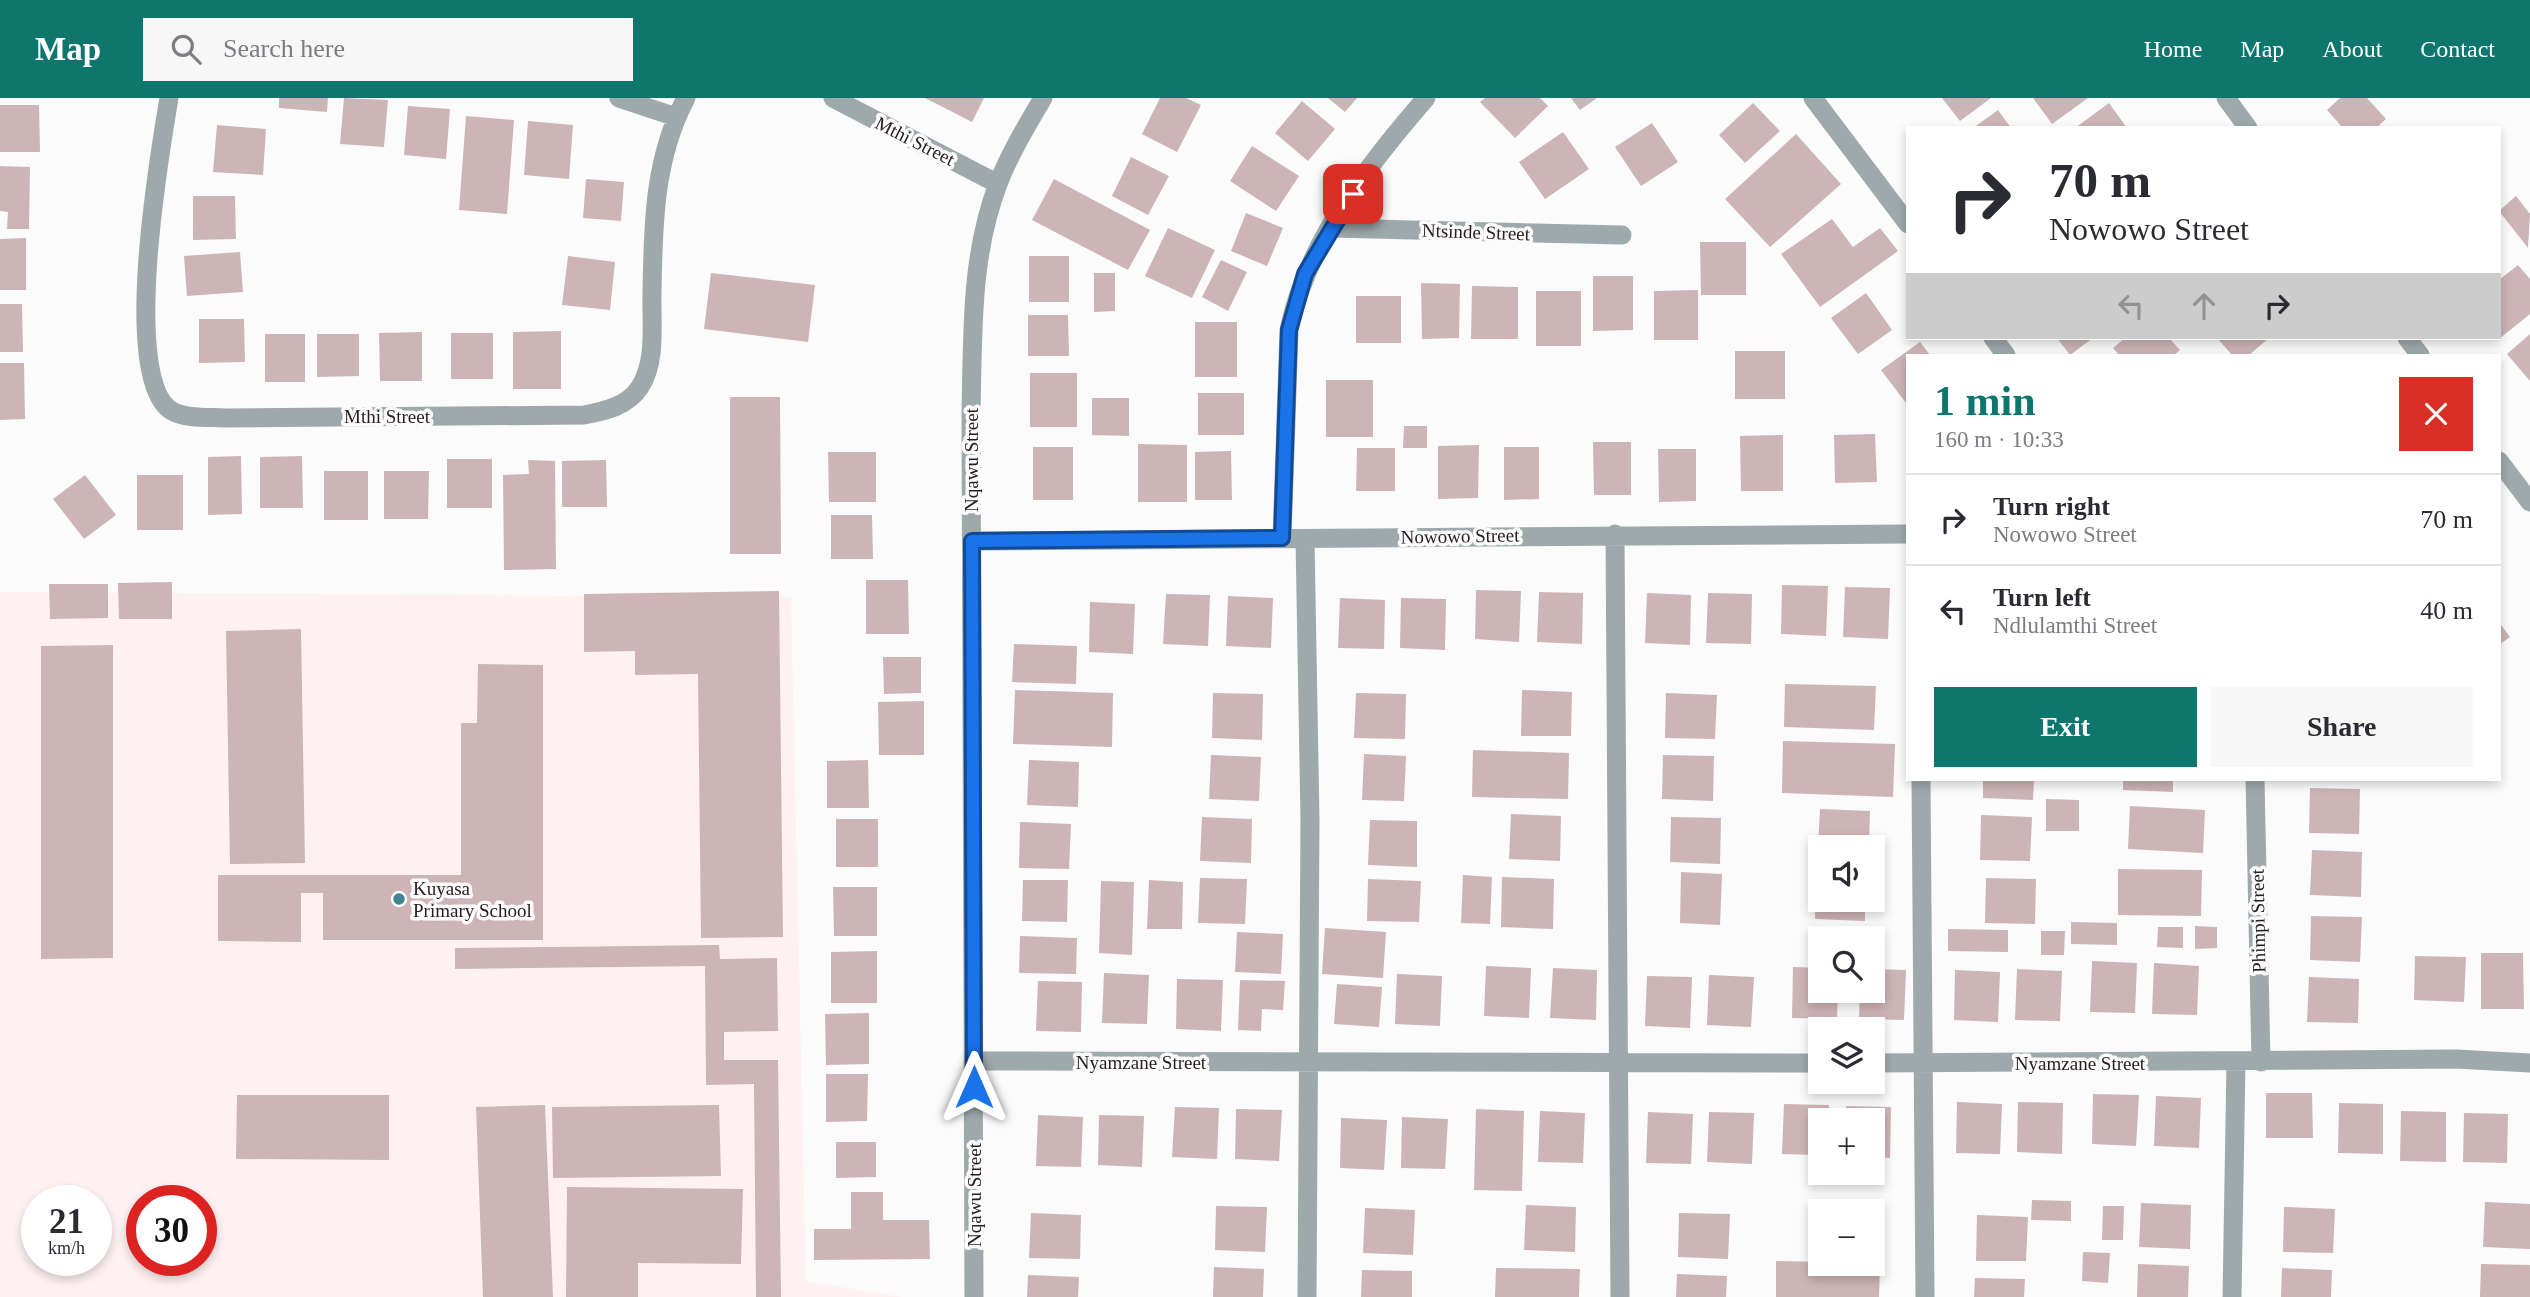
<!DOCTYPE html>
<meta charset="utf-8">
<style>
:root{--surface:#fff;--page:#f7f7f7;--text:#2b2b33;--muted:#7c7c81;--line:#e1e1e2;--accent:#0f766e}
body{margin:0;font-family:Georgia,serif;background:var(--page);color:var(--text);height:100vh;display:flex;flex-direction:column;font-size:26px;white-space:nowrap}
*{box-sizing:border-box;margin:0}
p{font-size:23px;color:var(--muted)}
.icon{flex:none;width:38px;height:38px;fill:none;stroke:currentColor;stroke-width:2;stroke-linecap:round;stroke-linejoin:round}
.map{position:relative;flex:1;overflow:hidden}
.panel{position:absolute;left:1906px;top:256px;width:595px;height:427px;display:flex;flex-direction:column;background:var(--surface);border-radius:0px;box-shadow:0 4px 10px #0003}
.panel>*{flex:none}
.banner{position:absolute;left:1906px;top:28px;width:595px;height:214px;border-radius:0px;box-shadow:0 4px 10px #0003;background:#fff;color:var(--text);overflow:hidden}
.controls{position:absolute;left:1808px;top:737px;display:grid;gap:14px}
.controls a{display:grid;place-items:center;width:77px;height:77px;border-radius:0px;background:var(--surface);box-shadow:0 4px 10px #0003;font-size:35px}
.speed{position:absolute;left:21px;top:1087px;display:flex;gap:14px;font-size:35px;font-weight:700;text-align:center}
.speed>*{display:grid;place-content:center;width:91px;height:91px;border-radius:50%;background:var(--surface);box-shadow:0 4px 10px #0003;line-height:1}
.speed small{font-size:18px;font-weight:400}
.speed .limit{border:10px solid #d22;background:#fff;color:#111}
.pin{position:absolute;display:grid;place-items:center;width:60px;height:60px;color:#fff;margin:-30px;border-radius:14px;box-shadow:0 4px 10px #0006}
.me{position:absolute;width:77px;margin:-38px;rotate:0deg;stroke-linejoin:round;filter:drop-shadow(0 0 5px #0008)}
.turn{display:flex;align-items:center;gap:24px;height:147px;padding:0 28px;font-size:32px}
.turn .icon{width:91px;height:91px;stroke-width:2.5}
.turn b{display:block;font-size:49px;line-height:60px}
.lanes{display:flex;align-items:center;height:66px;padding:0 28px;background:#0003;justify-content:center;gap:35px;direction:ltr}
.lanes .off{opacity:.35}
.round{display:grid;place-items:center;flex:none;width:74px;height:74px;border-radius:0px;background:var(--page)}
.headline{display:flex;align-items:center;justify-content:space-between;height:119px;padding:0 28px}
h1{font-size:42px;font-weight:700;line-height:52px;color:var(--accent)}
.button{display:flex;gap:14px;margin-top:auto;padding:14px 28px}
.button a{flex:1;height:80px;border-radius:0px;background:var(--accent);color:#fff;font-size:28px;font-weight:700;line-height:80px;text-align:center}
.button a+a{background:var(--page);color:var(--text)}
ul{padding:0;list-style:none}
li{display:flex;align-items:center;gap:21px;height:91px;padding:0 28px;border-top:2px solid var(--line)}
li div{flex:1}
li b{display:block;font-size:26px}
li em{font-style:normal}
header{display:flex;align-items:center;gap:42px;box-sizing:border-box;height:98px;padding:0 35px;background:var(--accent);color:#fff}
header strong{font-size:33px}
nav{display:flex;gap:38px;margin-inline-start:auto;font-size:24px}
.search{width:490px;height:63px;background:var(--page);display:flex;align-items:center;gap:18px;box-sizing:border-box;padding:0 24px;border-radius:0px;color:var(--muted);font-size:26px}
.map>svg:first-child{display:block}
</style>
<header>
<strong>Map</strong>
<div class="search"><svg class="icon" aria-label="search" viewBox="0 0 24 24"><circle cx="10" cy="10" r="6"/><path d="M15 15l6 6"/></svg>Search here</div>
<nav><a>Home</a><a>Map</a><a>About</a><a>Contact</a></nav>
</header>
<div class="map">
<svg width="2530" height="1199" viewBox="0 0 2530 1199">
<rect width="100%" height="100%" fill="#fbfbfb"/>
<path fill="#fff1f2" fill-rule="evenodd" d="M0,494l791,5 15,684 96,16h-902zM37,1102h59v60h-59zM142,1102h59v60h-59z"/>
<path fill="#cdb4b7" d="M279,0h49l-1,14 -48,-4z
M344,0l44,2 -4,47 -44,-3z
M925,0h59l-12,24z
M1160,0h26l15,7 -24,47 -35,-18z
M1328,0h29l-12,14z
M1485,0h55l8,8 -33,32 -35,-36z
M1571,0h26l-17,12z
M1942,0h49l-31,23z
M2033,0h55l-36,26z
M2340,0h27l19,21 -10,9h-33l-16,-18z
M1302,3l33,28 -27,32 -33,-28z
M1753,5l27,28 -35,32 -26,-28z
M2109,5l18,25h-52z
M0,7h39l1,47h-40z
M408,8l42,3 -4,50 -42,-4z
M1998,12l13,18h-38z
M466,18l48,4 -7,94 -48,-4z
M528,23l45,4 -4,54 -45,-4z
M1652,25l26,39 -37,24 -26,-39z
M217,27l49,4 -3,46 -50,-3z
M1563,34l26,37 -44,30 -26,-37z
M1796,36l45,50 -71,63 -45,-48z
M1252,48l47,30 -23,35 -46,-30z
M1131,59l38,19 -21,39 -36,-19z
M0,68l30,1 -1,62h-22l1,-17 -8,-1z
M586,81l38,3 -3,39 -38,-3z
M1054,81l96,51 -22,40 -96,-50z
M193,98h42l1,43 -43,1z
M2516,98l14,18 -2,34 -29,-37z
M1246,115l37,15 -16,38 -36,-15z
M1832,121l21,28 27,-19 18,23 -78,56 -39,-53z
M1168,130l47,22 -23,48 -47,-22z
M26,140v52h-26v-51z
M1700,144h46v53h-45z
M240,154l3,40 -56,4 -3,-40z
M568,158l47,6 -5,48 -48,-5z
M1029,158h40v46h-40z
M1221,162l26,12 -19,39 -26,-14z
M2518,167l12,14v35l-31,25v-59z
M711,175l104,12 -7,57 -104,-13z
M1094,175h21v38l-21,1z
M1593,178h40v54l-40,1z
M1421,185l39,1 -1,54 -37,1z
M1472,188l46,1v52h-47z
M1698,192v50h-44v-49z
M1536,193h45v55h-45z
M1866,195l26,37 -34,24 -27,-36z
M1356,198h45v47h-45z
M0,206h22l1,48h-23z
M1028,217h40l1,41h-41z
M199,221h45l1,43 -46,1z
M1195,224h42v55h-42z
M561,233v58h-48v-57z
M422,234v49h-42l-1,-48z
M451,235h42v46h-42z
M265,236h40v48h-40z
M317,236h42v42l-42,1z
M2530,236v47l-23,-27z
M2057,240h36l-23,17z
M2125,240h44l11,12 -6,5h-55l-6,-7z
M2217,240h52l-20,17h-17z
M1920,244l10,13h-22l-2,48 -25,-33z
M1735,253h50v48h-50z
M0,265h24l1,56 -25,1z
M1030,275h47v54h-47z
M1326,282h47v57h-47z
M1198,295h46v42h-46z
M730,299h50l1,157h-51z
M1092,300h37v38l-37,-1z
M1404,328h23v22h-24z
M1875,336l2,48 -42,1 -1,-48z
M1783,337v56h-42l-1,-55z
M1593,344h38v53h-37z
M1138,346l49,1v57h-49z
M1479,347l-1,53 -40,1v-53z
M1033,349h40v53h-40z
M1504,349h35v52l-35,1z
M1357,350h38v43h-39z
M1658,351h38v52l-37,1z
M1231,353l1,49h-37v-48z
M828,354h48v50h-47z
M241,358l1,58 -34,1v-58z
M302,358l1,52h-43v-51z
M447,361h45v49h-45z
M528,362l27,1 1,108 -52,1 -1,-95 26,-1z
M606,362l1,47h-45v-46z
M324,373h44v49h-44z
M384,373h45l-1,48h-44z
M85,377l31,40 -32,24 -31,-40z
M137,377h46v55h-46z
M831,417h41l1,44h-42z
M866,482h42l1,54h-43z
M172,484v37h-53l-1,-36z
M49,486h59v34l-58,1z
M1782,487l46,1 -2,50 -45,-2z
M1845,489l45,1 -2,51 -45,-2z
M1476,492l45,1 -2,51 -44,-3z
M779,493l4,346 -82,1 -3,-264 -63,1v-24l-51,1v-58z
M1539,494l44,1 -1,51 -45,-2z
M1647,495l44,2 -1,50 -45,-2z
M1708,495l44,1 -1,50 -45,-1z
M1166,496l44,1 -2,51 -45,-2z
M1228,498l45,2 -2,50 -45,-2z
M1340,500l45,2 -1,49 -46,-1z
M1401,500l45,1 -1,51 -45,-2z
M1090,504l45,2 -2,50 -44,-2z
M2499,524l11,15 -11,8z
M301,531l4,234 -75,1 -4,-233z
M1014,546l63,2 -1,38 -64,-2z
M113,547v313l-72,1v-313z
M883,559h38v36l-37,1z
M478,566l65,1v275h-220v-47h-22v49l-83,-1v-66h243v-152h16z
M1785,586l91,2 -2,44 -90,-3z
M1015,592l98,3 -1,54 -99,-3z
M1522,592l50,2 -1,44h-50z
M1213,595l50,1 -1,46 -50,-2z
M1356,595l50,1 -1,45 -51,-1z
M1666,595l51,2 -2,44 -50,-1z
M924,603v54h-45l-1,-53z
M1783,643l112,3 -2,53 -111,-4z
M1473,652l96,3 -1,46 -96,-2z
M1364,656l42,2 -2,45 -42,-1z
M1211,657l50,2 -2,44 -50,-2z
M1663,657l51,1 -1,45 -51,-2z
M868,662l1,48h-42v-47z
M1029,662l50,2 -1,45 -51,-2z
M1983,681h51l-1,21 -50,-2z
M2123,681h50v13l-50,-2z
M2310,690l50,1 -1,45 -50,-1z
M2046,701l33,1v31h-33z
M2130,708l75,4 -2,43 -75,-4z
M1820,711l50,2 -1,36h-51z
M1511,716l50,2 -1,45 -51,-2z
M1981,717l51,2 -2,44 -50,-1z
M1202,719l50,2 -1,44 -51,-2z
M1671,719l50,1 -1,46 -50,-2z
M836,721h42v48h-42z
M1370,722l47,1v46l-49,-2z
M1020,724l51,2 -2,45 -50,-1z
M2312,752l50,2 -1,45 -51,-2z
M2118,771l84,1 -1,46 -83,-1z
M1681,774l41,2 -2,51 -40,-2z
M1816,775h4v27h45v21l-50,-2z
M1463,777l29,2 -2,47 -29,-1z
M1502,779l52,2 -1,50 -52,-2z
M1200,780l47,1 -2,45 -47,-1z
M1986,780l50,1 -1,45 -50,-1z
M1368,781l53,2 -2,41 -52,-1z
M1023,782h45l-1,42 -45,-1z
M1149,782l34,2 -1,47h-35z
M1101,783l33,1 -2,73 -33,-2z
M833,789h44v49h-43z
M2311,818l51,1 -2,45 -50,-2z
M2071,824l46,1v22l-46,-1z
M2195,828l22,1v21l-22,1z
M2158,829h25v21l-26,-1z
M1325,830l61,4 -3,46 -61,-4z
M1948,831l60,1v22l-60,-1z
M2041,833h24l-1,24h-23z
M1237,834l46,2 -2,40 -46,-2z
M1851,835h30v16h-9v-11h-21z
M1020,838l57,2 -1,36 -57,-1z
M719,847l1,14 57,-1 1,73 -54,1v28h54l3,237h-25l-2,-213 -48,1 -1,-119 -250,3v-21z
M877,853v52h-46v-51z
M2481,855h42l1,56h-43z
M2415,858l51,1 -2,45 -50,-2z
M2092,863l45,2 -2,50 -45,-1z
M2154,865l45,3 -2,49 -45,-1z
M1486,868l45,2 -2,50 -45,-2z
M1793,869l27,1v22h18l-1,29 -45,-1z
M1553,870l44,2 -1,50 -46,-2z
M1872,871l34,1 -2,50 -45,-1 1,-29h12z
M2017,871l45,2 -2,50 -45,-1z
M1955,872l45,2 -2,50 -44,-2z
M1104,875l45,2 -2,49 -45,-1z
M1397,876l45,2 -2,50 -45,-2z
M1709,877l45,2 -3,50 -44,-2z
M1647,878l45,1 -2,51 -45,-2z
M2309,879l50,2 -1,44 -51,-1z
M1177,881l46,1 -2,51 -45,-2z
M1240,882l45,1 -2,29 -21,-1 -1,22 -23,-1z
M1038,883l44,1 -1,50 -45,-1z
M1337,886l45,3 -3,40 -45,-3z
M869,915v51l-43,1 -1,-51z
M826,976h42l-1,47 -41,1z
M2266,995h46l1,45h-47z
M2093,996l46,1 -3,51 -44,-2z
M237,997h152v65l-153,-1z
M2156,998l45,2 -2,50 -45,-2z
M1957,1004l45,2 -2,50 -44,-1z
M2018,1004l45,1 -1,51 -45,-2z
M2339,1005l44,1v50l-45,-1z
M1784,1006l45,1 -1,15h-8v35l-38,-1z
M545,1007l8,192h-70l-7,-190z
M719,1007l2,71 -168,2 -1,-71z
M1846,1008l45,1 -1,51 -18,-1v-37h-26z
M1175,1009l44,1 -2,51 -45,-2z
M1236,1011l46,1 -3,51 -44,-2z
M1476,1011l48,2 -2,80 -48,-1z
M1540,1013l45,2 -2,50 -45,-1z
M2401,1013l45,1v50l-46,-1z
M1648,1014l45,2 -2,50 -45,-1z
M1709,1014l45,1 -2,51 -45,-2z
M2464,1015l44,1 -1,49 -44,-1z
M1038,1017l45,2 -2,50 -45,-1z
M1099,1017l45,1 -2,51 -44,-2z
M1402,1019l46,2 -3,50 -44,-1z
M1341,1020l46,2 -3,50 -44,-2z
M836,1044h40v35l-40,1z
M567,1089l176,2 -2,75 -103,-1v34h-72z
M851,1094h32v28h46l1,39 -116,1v-31h37z
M2032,1102l39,1v20l-40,-1z
M2485,1104l45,2v45l-47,-2z
M2141,1105l50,2 -1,44 -51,-2z
M1526,1107l50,2 -1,45 -51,-2z
M1216,1108l51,1 -2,45 -50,-2z
M2103,1108h21l-1,34h-21z
M2284,1109l51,2 -2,44 -50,-1z
M1365,1110l50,2 -2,45 -50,-2z
M1872,1111h10l-2,45h-8z
M1031,1115l50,2 -1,44 -51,-1z
M1679,1115l51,1 -2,45 -50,-2z
M1977,1117l51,2 -2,44h-50z
M2083,1154l27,1 -2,30 -26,-2z
M1776,1163l104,2 -1,34h-103z
M2138,1166l51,2 -1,31h-51z
M2481,1166l49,1v32h-50z
M1214,1169l50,2 -1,28h-50z
M1496,1170l84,1 -1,28h-84z
M2282,1170l50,2 -1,27h-50z
M1362,1172l50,1v26h-51z
M1677,1176l50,2 -1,21h-50z
M1028,1177l51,2 -1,20h-51z
M1975,1180l50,1 -1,18h-50z"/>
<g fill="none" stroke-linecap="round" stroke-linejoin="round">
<path stroke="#9ea9ab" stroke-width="19" d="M169,0c-9,54 -49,283 3,313 14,8 37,6 53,7l359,-3c21,-4 44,-9 56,-28 17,-26 11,-66 12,-95 1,-67 2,-134 34,-194
M619,0l57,19
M833,0l165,86
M1813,0l95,126
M2226,0l22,30
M1331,130l291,7
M1993,240l13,17
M2407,240l13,17
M2499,363l31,41
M1615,436l5,763
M1282,440l7,-208c18,-88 79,-165 137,-232
M1305,441l5,281 -3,477
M972,443l936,-7
M1921,681l4,518
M2255,681l6,283
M974,963l846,2
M1872,965l584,-4 74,4
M974,1199l-3,-885c2,-77 -1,-155 27,-228 11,-29 29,-59 45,-86
M2232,1199l4,-234"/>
</g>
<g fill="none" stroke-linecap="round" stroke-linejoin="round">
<defs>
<path id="route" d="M974,989l-2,-546 310,-3 7,-208 16,-56 48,-80"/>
</defs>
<use href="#route" stroke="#114b97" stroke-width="18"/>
<use href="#route" stroke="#1a73e8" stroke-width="12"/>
</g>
<circle fill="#3f8690" stroke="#fbfbfb" stroke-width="2.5" cx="399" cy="801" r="7"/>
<g text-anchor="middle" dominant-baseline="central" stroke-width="7" stroke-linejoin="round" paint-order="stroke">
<g font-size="19" fill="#261d1e" stroke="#fbfbfb">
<text transform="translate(915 43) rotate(27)">Mthi Street</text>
<text transform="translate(1476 134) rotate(2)">Ntsinde Street</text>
<text x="387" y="318">Mthi Street</text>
<text transform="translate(971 362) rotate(-90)">Nqawu Street</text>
<text transform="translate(1460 438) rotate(-1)">Nowowo Street</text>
<text transform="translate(2258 823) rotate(-91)">Phimpi Street</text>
<text x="1141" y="964">Nyamzane Street</text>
<text x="2080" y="965">Nyamzane Street</text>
<text transform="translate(974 1097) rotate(-90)">Nqawu Street</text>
</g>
<g font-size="19" fill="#261d1e" stroke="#fbfbfb" text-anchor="start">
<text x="413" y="790">Kuyasa<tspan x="413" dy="22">Primary School</tspan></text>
</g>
</g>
</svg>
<div class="controls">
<a><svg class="icon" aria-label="sound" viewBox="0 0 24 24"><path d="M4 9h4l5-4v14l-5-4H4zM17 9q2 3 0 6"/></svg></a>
<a><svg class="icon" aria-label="search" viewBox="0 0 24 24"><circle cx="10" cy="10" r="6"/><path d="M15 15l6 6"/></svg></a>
<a><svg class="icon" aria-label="layers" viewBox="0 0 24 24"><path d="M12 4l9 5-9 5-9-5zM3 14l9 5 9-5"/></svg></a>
<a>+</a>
<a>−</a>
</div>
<div class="speed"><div>21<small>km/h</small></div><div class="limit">30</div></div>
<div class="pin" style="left:1353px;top:96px;background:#d93025"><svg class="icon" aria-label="arrive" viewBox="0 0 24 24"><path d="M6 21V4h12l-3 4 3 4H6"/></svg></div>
<svg class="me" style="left:974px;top:989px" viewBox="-20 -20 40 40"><path d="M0-17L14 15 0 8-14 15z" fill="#1a73e8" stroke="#fff" stroke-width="4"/></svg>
<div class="banner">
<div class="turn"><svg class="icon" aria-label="right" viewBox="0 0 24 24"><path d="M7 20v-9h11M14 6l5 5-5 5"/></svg><div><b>70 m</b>Nowowo Street</div></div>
<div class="lanes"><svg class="icon off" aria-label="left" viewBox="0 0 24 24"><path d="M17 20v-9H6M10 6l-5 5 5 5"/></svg><svg class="icon off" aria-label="ahead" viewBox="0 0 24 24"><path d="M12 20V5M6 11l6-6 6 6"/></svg><svg class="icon" aria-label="right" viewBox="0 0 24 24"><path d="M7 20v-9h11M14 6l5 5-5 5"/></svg></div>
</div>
<section class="panel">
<div class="headline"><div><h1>1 min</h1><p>160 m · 10:33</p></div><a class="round" style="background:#d93025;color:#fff"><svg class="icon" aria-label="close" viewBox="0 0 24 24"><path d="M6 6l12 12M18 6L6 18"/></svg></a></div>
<ul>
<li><svg class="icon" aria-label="right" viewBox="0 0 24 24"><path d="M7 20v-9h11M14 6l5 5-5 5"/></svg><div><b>Turn right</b><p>Nowowo Street</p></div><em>70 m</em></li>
<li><svg class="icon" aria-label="left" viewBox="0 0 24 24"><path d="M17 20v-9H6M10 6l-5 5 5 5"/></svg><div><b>Turn left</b><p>Ndlulamthi Street</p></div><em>40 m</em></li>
</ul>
<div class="button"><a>Exit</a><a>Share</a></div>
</section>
</div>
